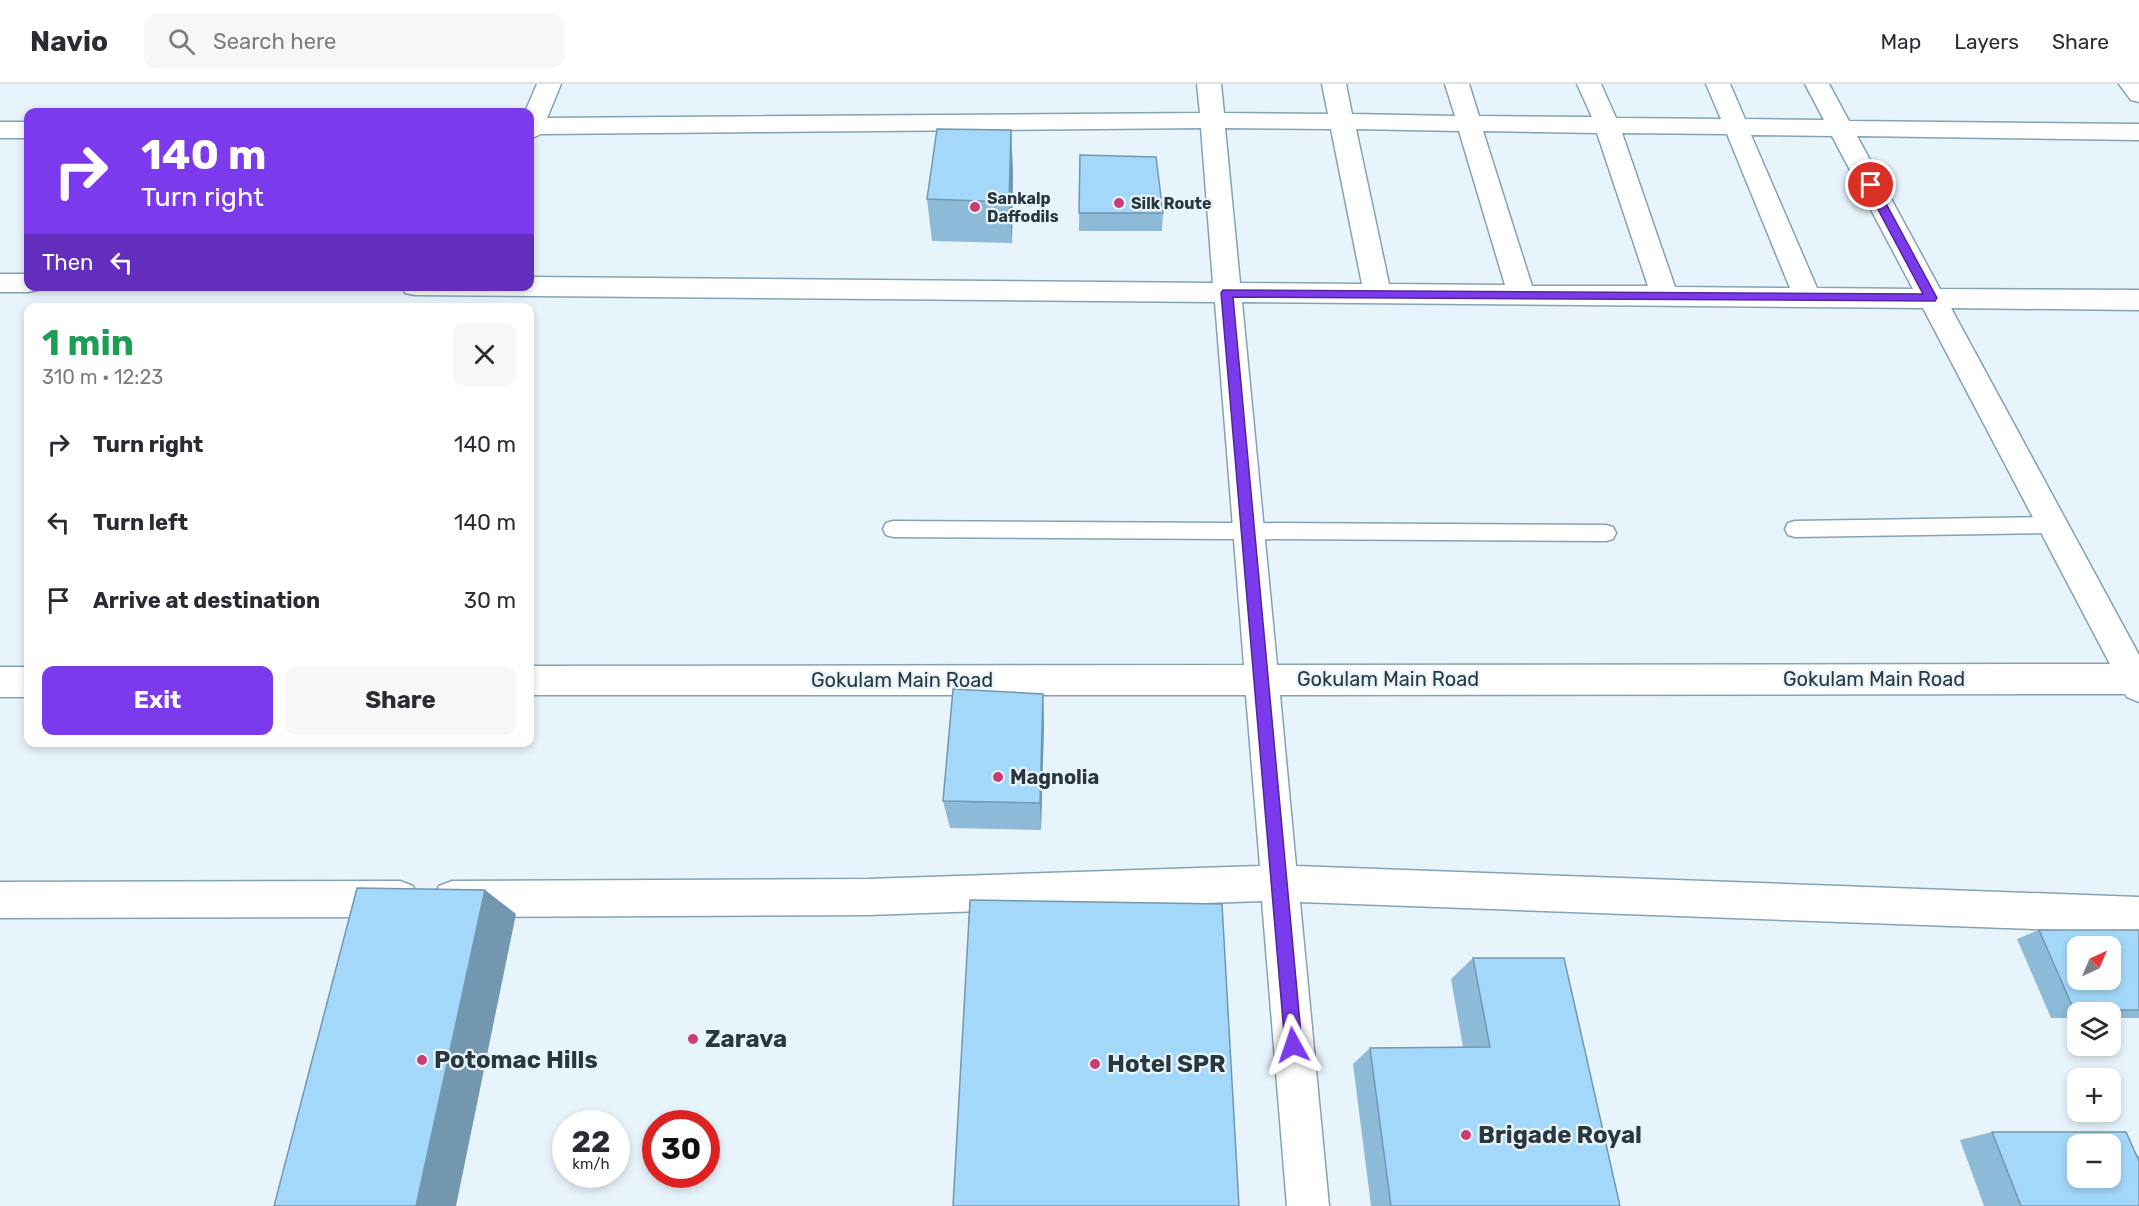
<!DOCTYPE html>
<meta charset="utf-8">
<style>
:root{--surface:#fff;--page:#f7f7f7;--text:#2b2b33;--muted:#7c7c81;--line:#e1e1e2;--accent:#7c3aed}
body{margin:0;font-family:Rubik,sans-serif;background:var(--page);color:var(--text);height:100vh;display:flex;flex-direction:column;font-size:22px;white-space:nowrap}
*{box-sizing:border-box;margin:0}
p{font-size:20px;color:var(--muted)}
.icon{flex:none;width:33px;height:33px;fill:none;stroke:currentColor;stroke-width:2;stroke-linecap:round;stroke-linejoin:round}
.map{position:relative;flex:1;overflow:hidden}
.drawer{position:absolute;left:24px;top:219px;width:510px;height:444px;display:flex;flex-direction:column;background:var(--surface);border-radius:12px;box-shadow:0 3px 9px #0003}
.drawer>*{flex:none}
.hud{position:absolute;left:24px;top:24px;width:510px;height:183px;border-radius:12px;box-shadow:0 3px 9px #0003;background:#7c3aed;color:#fff;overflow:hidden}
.needle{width:39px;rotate:44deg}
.controls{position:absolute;left:2067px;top:852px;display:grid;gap:12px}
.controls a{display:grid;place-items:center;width:54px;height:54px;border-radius:12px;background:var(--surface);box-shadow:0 3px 9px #0003;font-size:30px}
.speed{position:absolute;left:552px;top:1026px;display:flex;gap:12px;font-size:30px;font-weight:700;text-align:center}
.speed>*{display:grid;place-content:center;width:78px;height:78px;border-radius:50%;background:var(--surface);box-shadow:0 3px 9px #0003;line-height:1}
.speed small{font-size:15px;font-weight:400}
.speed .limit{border:9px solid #d22;background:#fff;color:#111}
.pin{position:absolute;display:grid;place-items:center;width:51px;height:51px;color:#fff;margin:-26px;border:3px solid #fff;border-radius:50%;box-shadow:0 2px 6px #0007}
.me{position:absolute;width:66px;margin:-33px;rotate:355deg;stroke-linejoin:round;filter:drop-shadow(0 0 4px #0008)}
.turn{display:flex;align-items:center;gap:21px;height:126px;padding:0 18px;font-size:27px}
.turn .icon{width:78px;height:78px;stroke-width:2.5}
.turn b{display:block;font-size:42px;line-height:51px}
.then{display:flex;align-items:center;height:57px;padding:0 18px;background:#0003;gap:12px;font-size:22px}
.round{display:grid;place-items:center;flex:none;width:63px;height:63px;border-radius:12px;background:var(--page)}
.head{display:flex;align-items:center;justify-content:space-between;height:102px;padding:0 18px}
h1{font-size:36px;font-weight:700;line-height:45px;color:#1e9e55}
.action{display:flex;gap:12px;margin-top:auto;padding:12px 18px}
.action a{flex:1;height:69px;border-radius:12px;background:var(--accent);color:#fff;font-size:24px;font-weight:700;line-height:69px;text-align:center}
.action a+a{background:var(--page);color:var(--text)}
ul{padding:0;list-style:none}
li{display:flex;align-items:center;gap:18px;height:78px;padding:0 18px}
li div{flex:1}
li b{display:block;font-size:22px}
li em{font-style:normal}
header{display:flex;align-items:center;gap:36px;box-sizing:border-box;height:84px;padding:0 30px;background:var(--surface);border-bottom:2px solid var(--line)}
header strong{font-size:28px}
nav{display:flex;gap:33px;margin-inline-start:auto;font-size:21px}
.search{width:420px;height:54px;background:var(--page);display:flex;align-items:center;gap:15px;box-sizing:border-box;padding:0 21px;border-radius:12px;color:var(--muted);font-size:22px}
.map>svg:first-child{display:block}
</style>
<header>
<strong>Navio</strong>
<div class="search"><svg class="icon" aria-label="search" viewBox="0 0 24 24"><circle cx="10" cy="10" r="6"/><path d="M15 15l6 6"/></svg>Search here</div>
<nav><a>Map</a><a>Layers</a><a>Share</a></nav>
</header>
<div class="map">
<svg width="2139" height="1122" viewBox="0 0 2139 1122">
<rect width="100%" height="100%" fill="#e8f4fc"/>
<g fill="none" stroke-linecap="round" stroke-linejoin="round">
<defs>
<path id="lane" d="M2052,433l7,2 3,6 -3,6 -7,2 -257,4 -7,-2 -3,-6 3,-6 7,-2z
M893,437l713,4 7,2 3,6 -3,6 -7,2 -713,-4 -7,-2 -3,-6 3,-6z"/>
<path id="street" d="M537,0h24l-14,34 653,-5 -3,-29h24l3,29 104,1 -6,-30h24l6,30 103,2 -10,-32h24l10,32 113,1 -15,-33h24l15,34 105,1 -15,-35h24l15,35 79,1 -19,-36h24l20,37 290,3v16l-282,-4 83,153 199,1v20l-188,-2 188,347v47l-12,-5 -2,-3 -845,1 16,171 843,31v36l-839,-31 29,304h-42l-25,-305 -394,14 -416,2 -13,-5 -6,-13 6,-13 13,-5 416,-2 392,-13 -14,-171h-716v-29l714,-1 -29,-363 -800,-7 -10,-2 -3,-7h128v-9l683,6 -12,-155 -660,6 -11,5v-27h-5zM1225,44l106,1 31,155 -122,-1zM1356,45l103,2 46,154 -116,-1zM1483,47l114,2 51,153h-116zM1622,49l105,1 63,154 -115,-1zM1751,51l81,1 81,153 -96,-1zM1242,218l681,6 187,356 -833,1z
M2119,0h20v18l-8,-2z
M0,38h28v16h-28z
M0,190h28v12h11l-1,4 -10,2h-28z
M0,583h28v30h-28z
M400,797l13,5 6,13 -6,13 -13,5 -400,1v-36z"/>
</defs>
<use href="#lane" stroke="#85a2b4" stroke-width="3"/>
<use href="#street" stroke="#85a2b4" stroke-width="3"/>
<use href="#lane" fill="#fff" fill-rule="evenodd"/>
<use href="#street" fill="#fff" fill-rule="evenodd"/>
</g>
<path fill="#8cbad7" d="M1011,46l2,43 -1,70 -80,-2 -5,-42z
M1080,71l83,58 -1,18h-83z
M1043,610l1,31 -3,105 -91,-2 -7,-27z
M2039,846h100v88h-29v-6h-32v6h-27l-34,-79z
M1473,874l147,248h-249l-18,-142 17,-16 93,-1 -12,-68z
M1992,1048l147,24v50h-155l-24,-66z"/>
<path fill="#7297af" d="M1011,46l2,43 -1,70 -3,-41z
M1043,610l1,31 -3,105 -1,-27z
M485,806l31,24 -60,292h-40z"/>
<path fill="#a3d8fa" stroke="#7297af" stroke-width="1.5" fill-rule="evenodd" d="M937,45l74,1 -2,72 -82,-3z
M1080,71l76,2 7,56h-84z
M953,605l90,5 -3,109 -97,-2z
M357,804l128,2 -69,316h-142z
M970,816l252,4 17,302h-286z
M2039,846h100v80h-65zM2078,862h32v34h-32z
M1473,874h91l56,248h-229l-21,-158 120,-1z
M1992,1048h134l13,29v45h-118zM2078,1060h32v34h-32z"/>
<path fill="#7c3aed" stroke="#51269a" stroke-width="1.5" d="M1871,98l5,3 61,113 -2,3 -702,-4 69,748 -3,6 -6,2 -6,-2 -2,-6 -64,-752 2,-3 700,4 -58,-109z"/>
<g fill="#c93d72" stroke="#e8f4fc" stroke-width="2">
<circle cx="1119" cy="119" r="6"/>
<circle cx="975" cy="123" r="6"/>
<circle cx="998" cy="693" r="6"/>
<circle cx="693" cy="955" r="6"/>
<circle cx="422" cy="976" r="6"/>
<circle cx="1095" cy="980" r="6"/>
<circle cx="1466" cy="1051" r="6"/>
</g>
<g text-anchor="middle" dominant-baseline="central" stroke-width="4.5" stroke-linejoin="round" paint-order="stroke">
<g font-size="16" font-weight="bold" fill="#2b373e" stroke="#e8f4fc" text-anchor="start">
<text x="987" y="114">Sankalp<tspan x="987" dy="18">Daffodils</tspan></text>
<text x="1131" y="119">Silk Route</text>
</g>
<g font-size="20" fill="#2b373e" stroke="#e8f4fc">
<text x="1388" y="595">Gokulam Main Road</text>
<text x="1874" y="595">Gokulam Main Road</text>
<text x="902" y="596">Gokulam Main Road</text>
</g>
<g font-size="20" font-weight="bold" fill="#2b373e" stroke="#e8f4fc" text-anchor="start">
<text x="1010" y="693">Magnolia</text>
</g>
<g font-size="24" font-weight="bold" fill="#2b373e" stroke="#e8f4fc" text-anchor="start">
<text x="705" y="955">Zarava</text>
<text x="434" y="976">Potomac Hills</text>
<text x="1107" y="980">Hotel SPR</text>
<text x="1478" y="1051">Brigade Royal</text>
</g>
</g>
</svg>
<div class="controls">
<a><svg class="needle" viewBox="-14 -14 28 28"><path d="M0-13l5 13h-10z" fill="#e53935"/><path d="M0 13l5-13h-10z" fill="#7c7c81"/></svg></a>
<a><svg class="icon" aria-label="layers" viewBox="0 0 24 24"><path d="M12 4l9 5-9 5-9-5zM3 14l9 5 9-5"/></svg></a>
<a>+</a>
<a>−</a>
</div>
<div class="speed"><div>22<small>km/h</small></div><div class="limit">30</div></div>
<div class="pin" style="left:1871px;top:101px;background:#d93025"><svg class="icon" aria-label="arrive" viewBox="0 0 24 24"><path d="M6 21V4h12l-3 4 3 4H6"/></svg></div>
<svg class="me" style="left:1293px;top:961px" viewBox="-20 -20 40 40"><path d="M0-17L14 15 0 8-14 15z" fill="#7c3aed" stroke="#fff" stroke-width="4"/></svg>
<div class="hud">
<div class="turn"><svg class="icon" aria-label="right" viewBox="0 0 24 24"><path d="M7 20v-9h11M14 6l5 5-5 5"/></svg><div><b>140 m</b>Turn right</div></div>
<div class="then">Then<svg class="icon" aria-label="left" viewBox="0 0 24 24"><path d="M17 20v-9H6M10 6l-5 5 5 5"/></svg></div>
</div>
<section class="drawer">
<div class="head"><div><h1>1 min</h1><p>310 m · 12:23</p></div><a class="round"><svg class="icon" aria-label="close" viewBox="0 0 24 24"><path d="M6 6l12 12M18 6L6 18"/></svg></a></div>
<ul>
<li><svg class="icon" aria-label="right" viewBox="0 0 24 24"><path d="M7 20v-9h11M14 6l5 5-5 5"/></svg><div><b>Turn right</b></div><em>140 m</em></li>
<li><svg class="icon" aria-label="left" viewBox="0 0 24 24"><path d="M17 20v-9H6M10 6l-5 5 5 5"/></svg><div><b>Turn left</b></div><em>140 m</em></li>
<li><svg class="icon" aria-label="arrive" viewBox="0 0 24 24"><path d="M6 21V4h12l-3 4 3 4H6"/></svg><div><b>Arrive at destination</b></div><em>30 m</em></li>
</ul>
<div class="action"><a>Exit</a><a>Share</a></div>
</section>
</div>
